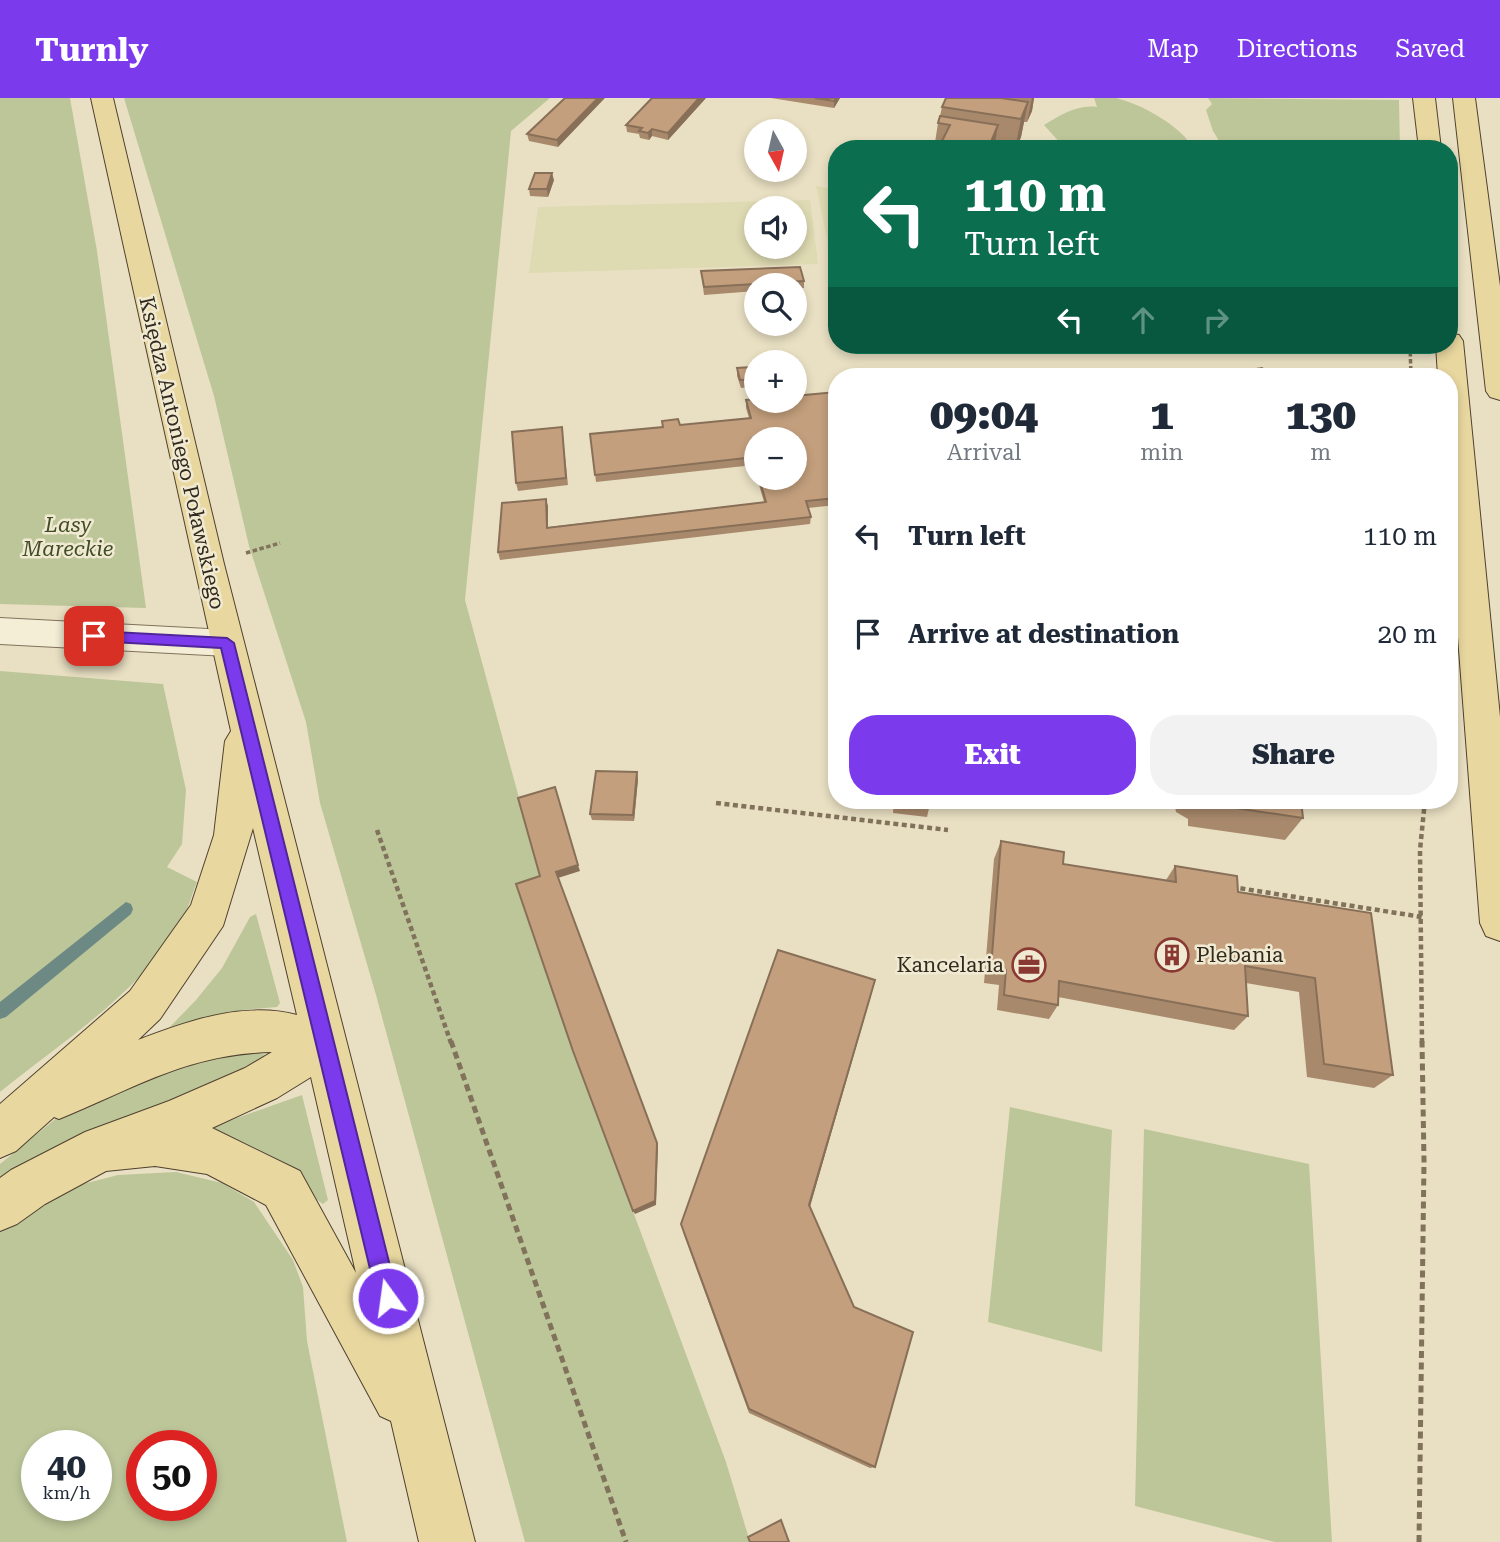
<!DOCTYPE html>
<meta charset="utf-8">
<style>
:root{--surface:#fff;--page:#f2f2f3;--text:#1f2937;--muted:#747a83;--accent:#7c3aed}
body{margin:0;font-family:"Roboto Serif",serif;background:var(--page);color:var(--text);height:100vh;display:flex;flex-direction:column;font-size:26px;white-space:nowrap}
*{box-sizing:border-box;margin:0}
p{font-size:23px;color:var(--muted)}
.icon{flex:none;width:38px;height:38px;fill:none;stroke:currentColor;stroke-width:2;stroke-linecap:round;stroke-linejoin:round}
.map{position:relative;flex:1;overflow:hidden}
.sheet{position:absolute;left:828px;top:270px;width:630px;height:441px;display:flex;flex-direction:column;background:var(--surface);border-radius:28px;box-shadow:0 4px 10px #0003}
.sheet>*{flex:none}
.top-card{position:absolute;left:828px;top:42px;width:630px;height:214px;border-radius:28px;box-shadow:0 4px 10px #0003;background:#0b6e4f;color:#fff;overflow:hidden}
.needle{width:46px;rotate:172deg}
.tools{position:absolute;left:744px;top:21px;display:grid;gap:14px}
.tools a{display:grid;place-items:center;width:63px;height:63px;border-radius:50%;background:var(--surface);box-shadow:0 4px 10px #0003;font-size:35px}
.speed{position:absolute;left:21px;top:1332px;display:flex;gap:14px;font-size:35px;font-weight:700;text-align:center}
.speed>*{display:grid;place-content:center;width:91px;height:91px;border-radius:50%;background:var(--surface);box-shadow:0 4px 10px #0003;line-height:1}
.speed small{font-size:18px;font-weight:400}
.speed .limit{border:10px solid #d22;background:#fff;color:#111}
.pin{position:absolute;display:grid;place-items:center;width:60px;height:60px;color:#fff;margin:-30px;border-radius:14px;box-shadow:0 4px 10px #0006}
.me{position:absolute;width:77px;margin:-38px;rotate:346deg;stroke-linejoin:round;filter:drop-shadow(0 0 5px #0008)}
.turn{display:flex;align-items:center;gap:24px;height:147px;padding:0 21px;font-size:32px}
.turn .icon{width:91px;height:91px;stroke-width:2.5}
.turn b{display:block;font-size:49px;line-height:60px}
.lanes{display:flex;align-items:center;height:66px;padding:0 21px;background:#0003;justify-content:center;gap:35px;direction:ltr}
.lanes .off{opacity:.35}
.eta{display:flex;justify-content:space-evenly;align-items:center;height:119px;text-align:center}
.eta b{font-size:42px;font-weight:800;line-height:49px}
.primary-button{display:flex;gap:14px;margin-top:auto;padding:14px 21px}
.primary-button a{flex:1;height:80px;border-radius:28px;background:var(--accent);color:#fff;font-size:28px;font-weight:800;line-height:80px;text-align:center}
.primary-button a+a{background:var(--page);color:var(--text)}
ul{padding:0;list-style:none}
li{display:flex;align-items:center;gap:21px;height:98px;padding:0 21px}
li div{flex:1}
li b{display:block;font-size:26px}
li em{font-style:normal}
header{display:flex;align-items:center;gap:42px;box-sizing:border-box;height:98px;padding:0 35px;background:var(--accent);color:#fff}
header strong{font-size:33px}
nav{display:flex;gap:38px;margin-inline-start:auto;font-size:24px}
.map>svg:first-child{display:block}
</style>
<header>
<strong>Turnly</strong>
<nav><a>Map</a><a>Directions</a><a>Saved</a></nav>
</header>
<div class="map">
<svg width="1500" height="1444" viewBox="0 0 1500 1444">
<rect width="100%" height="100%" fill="#e9e0c3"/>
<path fill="#dedab2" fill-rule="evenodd" d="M816,88l20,3v93z
M810,102l8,64 -289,9 9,-66zM756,110h38v39h-38z"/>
<path fill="#bdc699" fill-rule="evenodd" d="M0,0h70l27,153 49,357 -146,-4z
M124,0h426l-39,33 -46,469 77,282 33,173 151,407 24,80h-225l-149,-547 -56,-192 -14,-81 -57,-176 -35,-150z
M1094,0c7,0 15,0 22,0 23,5 68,29 77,51h-134l3,-4 -18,-20c16,-10 34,-21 53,-18z
M1208,0l191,2 1,49h-176l-11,-18 -7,-21 6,-6z
M0,573l163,13 23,106 -4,54 -15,23 30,15c-6,14 -10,32 -18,45 -45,70 -116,114 -179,165z
M256,816l24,89 -3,4 -34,3 -78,22 31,-32 26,-32 28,-51z
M253,953l20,6 -273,121v-14l64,-52 154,-58z
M302,997l26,105 -5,4c-9,-5 -16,-16 -24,-23 -30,-27 -45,-36 -84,-46l-4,-8z
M1010,1009l102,23 -10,222 -114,-30z
M1144,1031l165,35 23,378h-57l-140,-36z
M176,1074l46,11 32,19 39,58 10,27 4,54 40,201h-347v-310l75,-46 43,-11zM37,1348h59v59h-59zM142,1348h59v59h-59z"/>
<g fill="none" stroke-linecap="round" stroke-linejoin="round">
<path fill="#6d8984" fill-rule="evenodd" d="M126,804l5,2 2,5 -2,5 -125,103 -6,2v-17z"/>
<defs>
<path id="minor" d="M0,520l227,12 12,4 5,9 -5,9 -12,4 -227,-12z"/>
<path id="major" d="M91,0h22l111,466 251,978h-56l-28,-121 -11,-5 -114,-211 -59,-31 -52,-8 -49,5 -61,33 -28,20 -17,7v-53l11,-8 74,-38 84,-31 76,-33 27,-16c-85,2 -137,36 -213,67l-5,-2 -38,34 -16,7v-54l130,-113 61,-86 23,-70 11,-94 6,-10zM253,730l44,187c-53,-14 -110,6 -159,25l22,-21 63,-93zM311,979l45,196 -56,-102 -88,-43 65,-30z
M1413,0h22l6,51h-22z
M1453,0h22l25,188v114l-10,-3 -4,-6z
M1449,235l10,2 4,6 37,376v224l-14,-5 -6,-13 -31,-403v-144h-11l-2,-31h13z"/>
</defs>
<use href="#minor" stroke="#81725c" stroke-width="2"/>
<use href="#major" stroke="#4f4130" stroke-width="2"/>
<path stroke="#81725c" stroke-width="3.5" stroke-dasharray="4.5 2.5" stroke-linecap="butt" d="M1410,247l1,31
M246,455l34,-10"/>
<path stroke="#81725c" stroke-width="4.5" stroke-dasharray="5 3.5" stroke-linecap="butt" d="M716,705l232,27
M377,732l74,213
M1232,789l190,30
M1422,945l-2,-193 5,-50"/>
<path stroke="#81725c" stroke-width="5" stroke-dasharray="7 4.5" stroke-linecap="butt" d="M451,943l175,501
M1419,1444l5,-381 -2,-120"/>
<use href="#minor" fill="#f5eed6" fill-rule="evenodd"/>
<use href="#major" fill="#e8d79f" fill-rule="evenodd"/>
</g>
<path fill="#a8896c" d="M565,0l-7,49 -29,-6 -2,-7z
M706,0l-38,42 -16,-4 -3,4 -9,-2 -1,-4 -12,-2 -1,-7z
M771,0h69l-6,10z
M946,0h88l-2,13 -5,11h-3l-3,15 -5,12h-82l4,-26 2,-7 2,-9z
M554,82l-6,17 -18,-1 -1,-7z
M701,173l103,10v7l-10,1v-4h-38v6l-52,4z
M737,270l19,11v7l-15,2 -4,-12z
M836,294v113l-28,3 3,9 -1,7 -310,36 -2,-8 50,-46v21l216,-25 -7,-24h37l-38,-39v33l-2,-7 -158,17 -6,-48 159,-16 -3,-10v-8z
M562,329l6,58 -50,6 -2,-8z
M638,681l-4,42 -42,-1 -2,-6z
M894,702h37l-4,17 -34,-4z
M1162,702h139l2,18 -18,22 -97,-14v-7l-12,-7 -2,-11z
M1001,743l62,23 103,16 9,-14 63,26 133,21 22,162 -19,13 -67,-11 -8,-85 -53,-9 2,33 -14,14 -176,-33v8l-9,14 -52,-9 2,-25 -15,-2 10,-124z
M875,882l-65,226 65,261 -5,1 -121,-55 -65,-178 -3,-11z"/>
<path fill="#886f58" d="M598,0h7l-47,49 -1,-7z
M699,0h7l-38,42v-7z
M836,0h4l-6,10v-7z
M1032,0h2l-2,13 -5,11z
M1028,4l-7,35 -5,12h-1l6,-30z
M998,27l-4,24h-6z
M652,31v7l-3,4 -1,-7z
M552,75l2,7 -6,17 -1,-8z
M546,401l2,7v29l-1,-7z
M637,674l1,7 -4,42 -1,-6z
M578,767l2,6 -22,7 -2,-6z
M875,882l-5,19 -63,218 2,-12z
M657,1045l1,4 -2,58 -21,9 -2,-3z"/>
<path fill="#c39f7d" stroke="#886f58" stroke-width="2" d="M565,0h33l-41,42 -30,-6z
M652,0h47l-31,35 -16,-4 -4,4 -9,-2 3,-3 -16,-3z
M815,0h21l-2,3z
M946,0h55l27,4 -7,17 -79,-12z
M940,18l58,9 -10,24h-50l12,-24 -12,-2z
M535,75h17l-5,16h-18z
M800,169l4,14 -100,6 -3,-16z
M752,269l4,12 -16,1 -3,-12z
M1262,270l7,8h-59z
M836,294v106l-30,3 5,16 -313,35 4,-49 44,-4 1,29 219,-26 -7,-24h35v-39h-38v26l-2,-8 -159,18 -5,-41 73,-7 -1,-6 16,-2 2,6 71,-7 -5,-18 10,-1v2h38v-5z
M562,329l4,51 -50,5 -4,-51z
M596,673l41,1 -4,43 -43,-1z
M555,689l23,78 -22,7 101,271 -2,58 -22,10 -60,-160 -57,-167 24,-8 -22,-78z
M895,702h36v5z
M1202,702h99l2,18 -101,-15z
M1001,743l63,11 -1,12 113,18 -1,-16 62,10 1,16 133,21 22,162 -69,-11 -9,-86 -70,-12 3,50 -189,-35 -1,24 -54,-10 2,-25 -15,-2z
M778,852l97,30 -66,225 45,102 59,25 -38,135 -126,-58 -68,-185z
M781,1422l8,22h-39l-2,-5z"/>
<path fill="#7c3aed" stroke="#51269a" stroke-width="2" d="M94,533l133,7 7,5 164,655 -3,7 -7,3 -8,-3 -3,-7 -156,-650 -127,-7 -7,-5z"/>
<defs>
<symbol id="building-ring" viewBox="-11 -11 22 22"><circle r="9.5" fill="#f1ead2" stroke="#8a3832" stroke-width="1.5"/><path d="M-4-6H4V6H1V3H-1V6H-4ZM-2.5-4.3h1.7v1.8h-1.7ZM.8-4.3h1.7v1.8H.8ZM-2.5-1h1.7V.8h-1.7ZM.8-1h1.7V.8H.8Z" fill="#8a3832"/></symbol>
<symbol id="office-ring" viewBox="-11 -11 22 22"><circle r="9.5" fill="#f1ead2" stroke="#8a3832" stroke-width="1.5"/><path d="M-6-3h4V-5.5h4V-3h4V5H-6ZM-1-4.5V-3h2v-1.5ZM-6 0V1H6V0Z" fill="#8a3832"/></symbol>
</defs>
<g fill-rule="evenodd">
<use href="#building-ring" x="1153" y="838" width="38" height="38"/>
<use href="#office-ring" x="1010" y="848" width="38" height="38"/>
</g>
<g text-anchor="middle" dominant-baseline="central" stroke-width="5" stroke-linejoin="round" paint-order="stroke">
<g font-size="21" fill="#332a1e" stroke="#f1ead2">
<text transform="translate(182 355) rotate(77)">Księdza Antoniego Poławskiego</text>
</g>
<g font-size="21" font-style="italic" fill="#414d27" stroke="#f1ead2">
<text x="68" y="427">Lasy<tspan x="68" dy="24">Mareckie</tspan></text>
</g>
<g font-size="21" fill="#332a1e" stroke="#f1ead2" text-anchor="start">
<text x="1196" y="857">Plebania</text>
<text x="1004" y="867" text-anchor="end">Kancelaria</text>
</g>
</g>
</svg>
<div class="tools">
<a><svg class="needle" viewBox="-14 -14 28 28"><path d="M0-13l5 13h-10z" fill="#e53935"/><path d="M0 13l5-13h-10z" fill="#747a83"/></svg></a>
<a><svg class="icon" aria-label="sound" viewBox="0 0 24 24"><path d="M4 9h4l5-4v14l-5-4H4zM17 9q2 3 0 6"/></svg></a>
<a><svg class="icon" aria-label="search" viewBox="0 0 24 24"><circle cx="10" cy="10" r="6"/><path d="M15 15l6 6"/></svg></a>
<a>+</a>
<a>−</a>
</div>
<div class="speed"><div>40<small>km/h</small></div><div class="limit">50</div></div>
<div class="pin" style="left:94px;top:538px;background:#d93025"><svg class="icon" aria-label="arrive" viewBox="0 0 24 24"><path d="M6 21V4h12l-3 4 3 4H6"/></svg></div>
<svg class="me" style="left:388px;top:1200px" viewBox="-20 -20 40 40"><circle r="17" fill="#7c3aed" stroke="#fff" stroke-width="3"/><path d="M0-11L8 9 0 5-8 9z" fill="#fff"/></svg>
<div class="top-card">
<div class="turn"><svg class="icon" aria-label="left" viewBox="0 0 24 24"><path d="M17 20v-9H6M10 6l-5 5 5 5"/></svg><div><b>110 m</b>Turn left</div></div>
<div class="lanes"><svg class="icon" aria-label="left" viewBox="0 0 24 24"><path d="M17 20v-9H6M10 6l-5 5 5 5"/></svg><svg class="icon off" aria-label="ahead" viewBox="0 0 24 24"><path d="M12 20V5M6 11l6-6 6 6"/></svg><svg class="icon off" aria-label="right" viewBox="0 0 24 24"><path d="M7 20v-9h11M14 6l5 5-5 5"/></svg></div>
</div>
<section class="sheet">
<div class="eta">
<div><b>09:04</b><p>Arrival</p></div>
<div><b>1</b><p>min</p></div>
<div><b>130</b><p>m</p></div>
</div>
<ul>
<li><svg class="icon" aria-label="left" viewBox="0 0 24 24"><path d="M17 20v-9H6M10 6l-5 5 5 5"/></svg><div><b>Turn left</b></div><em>110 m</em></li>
<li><svg class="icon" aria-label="arrive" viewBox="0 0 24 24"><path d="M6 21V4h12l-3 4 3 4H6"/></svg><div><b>Arrive at destination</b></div><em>20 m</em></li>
</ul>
<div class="primary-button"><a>Exit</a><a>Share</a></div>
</section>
</div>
